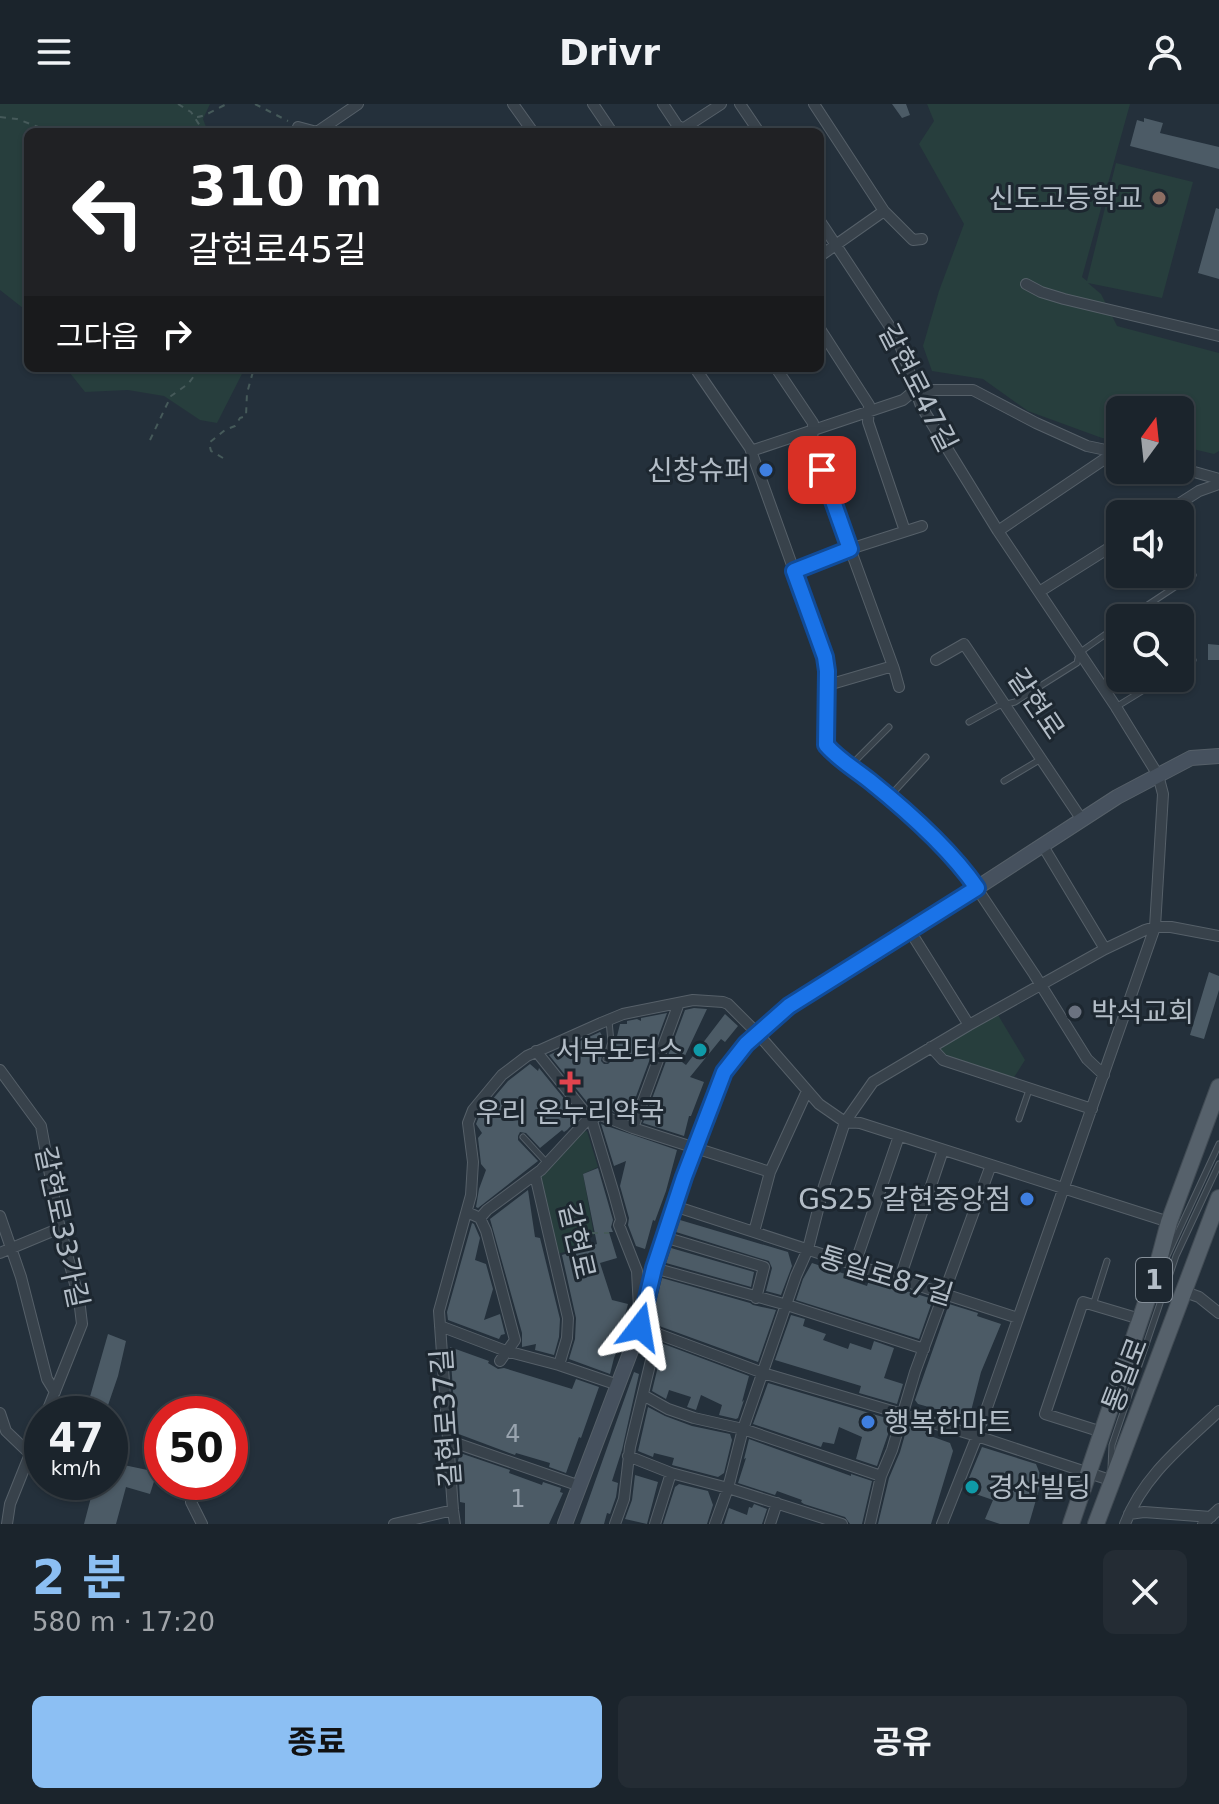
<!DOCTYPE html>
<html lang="ko">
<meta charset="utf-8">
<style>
:root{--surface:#1b242c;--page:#242c34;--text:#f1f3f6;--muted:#a0a4a9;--line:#394148;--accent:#8cbff3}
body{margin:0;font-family:"DejaVu Sans","Noto Sans KR",sans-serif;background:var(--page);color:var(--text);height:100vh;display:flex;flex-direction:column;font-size:30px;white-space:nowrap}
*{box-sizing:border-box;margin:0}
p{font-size:26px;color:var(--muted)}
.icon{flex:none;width:44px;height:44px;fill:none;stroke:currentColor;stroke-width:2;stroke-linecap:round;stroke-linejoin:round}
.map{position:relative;height:1420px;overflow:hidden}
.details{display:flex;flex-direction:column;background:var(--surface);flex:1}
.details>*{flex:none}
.hud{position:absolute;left:24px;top:24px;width:800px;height:244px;border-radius:12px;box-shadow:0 2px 6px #0004,0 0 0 2px var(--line);background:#202124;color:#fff;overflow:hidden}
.needle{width:52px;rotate:15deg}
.controls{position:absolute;left:1106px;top:292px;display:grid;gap:16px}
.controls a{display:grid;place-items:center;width:88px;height:88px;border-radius:12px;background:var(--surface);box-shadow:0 2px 6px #0004,0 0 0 2px var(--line);font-size:40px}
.speed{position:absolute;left:24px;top:1292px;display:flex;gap:16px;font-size:40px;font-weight:700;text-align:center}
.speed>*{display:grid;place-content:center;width:104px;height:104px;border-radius:50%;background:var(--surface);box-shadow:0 2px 6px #0004,0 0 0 2px var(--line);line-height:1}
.speed small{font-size:20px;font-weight:400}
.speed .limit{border:12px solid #d22;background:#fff;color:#111}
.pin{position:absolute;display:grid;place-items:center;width:68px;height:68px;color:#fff;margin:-34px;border-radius:16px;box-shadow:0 4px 12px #0006}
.me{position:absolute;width:88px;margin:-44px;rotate:14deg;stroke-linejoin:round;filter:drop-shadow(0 0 6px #0008)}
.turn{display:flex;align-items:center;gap:28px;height:168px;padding:0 32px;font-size:36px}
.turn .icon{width:104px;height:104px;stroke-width:2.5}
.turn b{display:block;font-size:56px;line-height:68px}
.then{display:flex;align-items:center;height:76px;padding:0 32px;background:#0003;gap:16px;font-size:30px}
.round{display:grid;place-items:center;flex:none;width:84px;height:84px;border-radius:12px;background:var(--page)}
.overview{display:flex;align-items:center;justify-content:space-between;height:136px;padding:0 32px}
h1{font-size:48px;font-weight:700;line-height:60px;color:var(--accent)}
.action{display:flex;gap:16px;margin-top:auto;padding:16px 32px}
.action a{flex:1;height:92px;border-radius:12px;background:var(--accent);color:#111;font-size:32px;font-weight:700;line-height:92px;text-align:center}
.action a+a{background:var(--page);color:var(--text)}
header{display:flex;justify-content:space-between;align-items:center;height:104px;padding:0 32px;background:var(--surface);font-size:36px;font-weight:700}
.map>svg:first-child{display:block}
</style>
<header><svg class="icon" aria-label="menu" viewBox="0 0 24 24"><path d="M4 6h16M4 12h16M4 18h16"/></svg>Drivr<svg class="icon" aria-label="person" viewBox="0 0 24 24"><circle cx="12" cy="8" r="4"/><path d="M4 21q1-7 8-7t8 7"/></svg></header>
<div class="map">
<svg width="1219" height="1420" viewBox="0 0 1219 1420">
<rect width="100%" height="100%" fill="#24303b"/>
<path fill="#273e3d" d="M0,0h210l-7,15 5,13h-180v180l-28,-22z
M927,0h203l-48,173 5,4 29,-118 77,19 -31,116 -74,-15 13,11 16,32 102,27v98l-5,3 -34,-8v-36h-60v30l-18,-2 -74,-27 -45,-32 -51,-8 -9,-25 16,-55 25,-67 -45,-80 15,-23z
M66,264h179l-28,55 -17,-3 -36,-24 -36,-6 -43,2z
M998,911l27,45 -12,19 -66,-22 -8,-10z
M587,1027l11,36 -15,7 11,61 -6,2v5l-13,1 1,6 -19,5 -22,-79 37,-40z"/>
<path fill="#4c5b66" d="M892,0h14l4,11 -8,3z
M1144,14l19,5 -3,10 59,14v22l-89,-23 7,-26 7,2z
M1216,104l3,1v70l-21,-6z
M1208,540l11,1v15h-11z
M1209,868l10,4v14l-15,49 -14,-4z
M694,904l13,1 -25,53 4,3 39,-51 13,12 -13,16 -4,-3 -31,38 14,5 -13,34h-2l-5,20 -41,-13 42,-113z
M667,909l-39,105 -27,-11h-10l-42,-52 51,-23 5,9 -4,20 3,3h4l3,-3 9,-37h7v-3l10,-2 4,2v-3z
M530,960l8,7 1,-3 40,49 -12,13 -3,2 -2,-2 -22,18 -14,-15 -6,-1 -2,4v4l20,21 -60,47 -2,-1 3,-18 7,-19 -5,-6 -3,-26 4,-5 -6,-9 4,-10 28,-33z
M601,1020l76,26 -11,41 -11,30 -2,-1 -8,29 -9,-3 -8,-21 1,-7 -9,-32 6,-25 -12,5z
M598,1064l15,52 -2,7 2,5h-4l8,26 -17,5 12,37 16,4 -7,27 4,1 -11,26 -4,16 -41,-15 6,-20 1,-21 -14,-63 35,-11 -14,-70z
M528,1086l7,47 5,1 20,81 -1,18 -5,18 -19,-5 1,-6 -14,3v-14l-32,-114z
M680,1116l108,32 4,14 -11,29 -15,-4 6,-23 -3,-7 -93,-29z
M472,1119l2,1 6,14 -5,22 11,4 7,25 -9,31 16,-6 5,20 -4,1 -2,4 -51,-19 -1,-8z
M671,1144l83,24 -3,15 -85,-24z
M812,1159l33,11 -2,4 24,8 2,-6 64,19 -14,40 -123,-39 7,-21z
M662,1174l88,25 3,2 23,5 -18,52 -107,-39z
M949,1200l29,9 -1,3 24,8 -20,48 -10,39 -10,5 -43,-12 -3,-4z
M791,1211l14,4 -2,7 23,8 -3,6 25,9 2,-6 21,7 3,-9 20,7 -10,30 19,6 -6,20 -38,-11 2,-7 -86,-26z
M108,1230l18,7 -8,35 -13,38h-20z
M661,1239l88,33 -7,26 2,-2 -6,18 -2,1 -17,-4 3,-10 -21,-10 -5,15 -9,-3 4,-10 -22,-7 -3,9 -14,-8 10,-41z
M450,1243l39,14 -1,2 10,6 6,-1 68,21 4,-10 23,8 -18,51 -2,-1 -13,36 -17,-6 1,-4 -34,-10 -1,2 -59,-22z
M634,1268l5,2 -17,76 -10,31 6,2 -2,14 -6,17 -3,-1 -3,11h-24z
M768,1279l125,37 -16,46 -21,-7 6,-22 -23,-10 -5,17 -11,-2 -2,5 -68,-23z
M648,1303l17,9 27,10 38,8 2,6 -8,33 -6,4 -46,-12 2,-7 -20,-5 -1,4 -15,-6z
M908,1320l18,7 -1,3 25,9 3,8 -22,73h-53l11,-46 11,-26z
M749,1335l102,37v-2l21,7 -10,43h-12l-5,-7 -41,-13 -3,-2 1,-2 -25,-9 -2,4 -37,-12 8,-25 -2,1z
M982,1343l54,17 6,15 -13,45h-29l-15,-5 8,-19 -29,-10z
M460,1349l50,17 -1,3 33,12 1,-3 18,6 -1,4 3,1 -14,31h-84v-21l-5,-1 -2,-41z
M119,1360l38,8 -7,22 -24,-7 -10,37h-32l11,-42 19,3z
M635,1371l23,7 -11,42 -22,-5 7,-19z
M679,1380l29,7 5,14 -6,19h-44l12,-37z
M754,1400l13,5 -5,15h-38l5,-16 18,7 2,-8 3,1z"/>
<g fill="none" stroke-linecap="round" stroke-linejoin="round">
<defs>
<path id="lane" d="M1128,514l65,-43
M1180,563l13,-7
M1116,603l47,-29
M969,618l29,-16 17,-4 62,-39 2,-10 41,-29
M850,662l39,-39
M1004,677l37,-22
M889,693l37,-40
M606,955l5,-17 -2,-21
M1019,1015l10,-29
M523,1033l24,26
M1167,1152l52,-112
M1093,1201l14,-44
M1111,1364l1,-23 64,-189 43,-92"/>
<path id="street" d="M513,0l20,28
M593,0l19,28
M663,0l14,21 11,7
M740,0l19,28
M814,0l70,107 29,29 9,-1
M298,23l19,5 41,-28
M678,28l43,-28
M820,117l78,118 23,67 77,125 118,176 42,68 5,19 -8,133 -178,509 -35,88
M820,152l64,-45
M1026,180l15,8 23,7 155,37
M820,225l49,76 -1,17 37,109
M695,264l55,80 75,209 2,14 -1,74 10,11 34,25 27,23 71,71 66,99 53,85 17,16
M776,264l37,55 -1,21 82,225 5,18
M751,347l152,-51 12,-10h58l63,33 51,23 33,7
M1180,364l39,11
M1163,410l36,-23 20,-7
M998,427l117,-79
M794,467l56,-22 72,-23
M1039,488l81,-51
M936,556l28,-16 118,176
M827,578l8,1 58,-17
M1043,742l62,103
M910,827l59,94
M931,943l12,13 149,49
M536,947l56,70 22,73 7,26 -2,5 18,46 3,56 14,21 -24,99 -6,52 -9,25
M0,966l41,56 18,98 20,75 3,25 -36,90
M592,1017l6,-7 35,14 137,44
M633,1024l46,-125
M535,1071l33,143 -1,20 -8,27
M674,1102l344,112
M467,1108l13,6 6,13 29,109 -15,21
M0,1112l21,61 26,102 8,13
M480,1114l7,-8 54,-40 48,-52
M754,1128l16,-60 37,-81
M664,1133l100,30 -8,31
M0,1149l60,-25
M855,1160l44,-128
M654,1164l133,37 137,44
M900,1174l43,-128
M1185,1188l14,5 20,16
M440,1222l66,25 53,14 59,20
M642,1224l121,45 214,63 136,45
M643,1291l25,14 26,9 49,11 138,47
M0,1309l6,18 24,23
M1102,1328l-57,-18 38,-112 57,17
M447,1336l133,46
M628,1352l43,17 57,15 114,36
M196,1390l-5,8 11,22
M1129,1410l15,-2 67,5
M7,1420l3,-20 32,-80
M394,1420l59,-14
M455,1420l-2,-14 -14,-199 32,-116 2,-33 -5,-39 5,-13 29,-35 25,-19 74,-33 22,-9 70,-14 30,2 5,2 30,30 61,70 26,18 15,1 309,99
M655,1420l16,-51
M715,1420l13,-36 15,-59 53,-153 12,-27 16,-63 21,-64 28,-40 96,-57 136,-76 40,-19 10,-3h16l48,9
M770,1420l7,-21
M870,1420l11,-48 11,-26 23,-78 76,-207
M1125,1420c18,-48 58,-79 94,-113
M1203,1420l16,-15"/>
<path id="secondary" d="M565,1420l75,-197 14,-59 30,-91 40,-105 22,-28 43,-38 86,-52 242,-157 74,-39 28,-2"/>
<path id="primary" d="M1071,1420l83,-245 15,-57 50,-135
M1096,1420l123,-326"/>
</defs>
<use href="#lane" stroke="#566069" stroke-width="7"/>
<use href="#street" stroke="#566069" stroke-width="12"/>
<use href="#secondary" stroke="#566069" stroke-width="16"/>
<use href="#primary" stroke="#414b54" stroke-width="18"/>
<path stroke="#465a5a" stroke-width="2" stroke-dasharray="6 6" stroke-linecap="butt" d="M178,0l13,8 13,20
M255,0l33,17
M0,13l17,2 35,13
M197,13c8,0 22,-10 30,-13
M150,336l21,-44 17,-12 12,-16
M223,354l-12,-7 -2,-8 16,-13 10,-4 5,-8 6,-2 1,-23 7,-25
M592,1129h17"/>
<use href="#lane" stroke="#38424b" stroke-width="5"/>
<use href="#street" stroke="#38424b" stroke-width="10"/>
<use href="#secondary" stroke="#46515e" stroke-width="14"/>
<use href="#primary" stroke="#56616b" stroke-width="16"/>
</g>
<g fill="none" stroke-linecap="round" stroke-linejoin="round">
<defs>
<path id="route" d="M640,1223l14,-59 30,-91 40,-105 22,-28 43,-38 188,-118c-26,-38 -71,-78 -107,-107 -15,-12 -31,-21 -44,-36l1,-74 -2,-14 -31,-86 56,-22 -28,-79"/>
</defs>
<use href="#route" stroke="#114b97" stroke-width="20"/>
<use href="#route" stroke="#1a73e8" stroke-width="14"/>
</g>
<circle fill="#8d6e63" stroke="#1d2730" stroke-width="3" cx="1159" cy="94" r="8"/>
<g fill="#3f7fe0" stroke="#1d2730" stroke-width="3">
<circle cx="766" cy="366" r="8"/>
<circle cx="1027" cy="1095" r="8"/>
<circle cx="868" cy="1318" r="8"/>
</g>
<circle fill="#6b7280" stroke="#1d2730" stroke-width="3" cx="1075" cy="908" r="8"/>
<g fill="#0f9aa8" stroke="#1d2730" stroke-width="3">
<circle cx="700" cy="946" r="8"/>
<circle cx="972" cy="1383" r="8"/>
</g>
<path fill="#e0444e" stroke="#1d2730" stroke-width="3" d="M566 966h8v8h8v8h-8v8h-8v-8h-8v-8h8z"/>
<g text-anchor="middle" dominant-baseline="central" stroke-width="6" stroke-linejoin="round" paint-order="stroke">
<g font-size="24" fill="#99a4af">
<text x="513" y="1330">4</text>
<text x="518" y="1395">1</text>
</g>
<rect fill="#1d2730" stroke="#86909a" stroke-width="2" x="1136" y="1154" width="36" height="44" rx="6"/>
<g font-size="26" font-weight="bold" fill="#b3bdc7">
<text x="1154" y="1176">1</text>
</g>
<g font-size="28" fill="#b3bdc7" stroke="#1d2730" text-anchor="end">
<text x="1143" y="94">신도고등학교</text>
<text x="750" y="366">신창슈퍼</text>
<text x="1091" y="908" text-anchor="start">박석교회</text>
<text x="684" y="946">서부모터스</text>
<text x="570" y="1008" text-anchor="middle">우리 온누리약국</text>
<text x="1011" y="1095">GS25 갈현중앙점</text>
<text x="884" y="1318" text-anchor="start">행복한마트</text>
<text x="988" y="1383" text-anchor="start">경산빌딩</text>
</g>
<g font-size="28" fill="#b3bdc7" stroke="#1d2730">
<text transform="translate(918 284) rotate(63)">갈현로47길</text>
<text transform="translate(1036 600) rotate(56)">갈현로</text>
<text transform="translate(62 1123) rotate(78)">갈현로33가길</text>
<text transform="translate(577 1137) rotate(77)">갈현로</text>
<text transform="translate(886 1172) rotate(17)">통일로87길</text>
<text transform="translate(1125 1271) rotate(-69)">통일로</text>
<text transform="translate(446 1314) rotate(-94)">갈현로37길</text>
</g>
</g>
</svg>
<div class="controls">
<a><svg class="needle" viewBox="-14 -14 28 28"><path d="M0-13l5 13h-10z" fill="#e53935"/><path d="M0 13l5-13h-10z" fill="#a0a4a9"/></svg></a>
<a><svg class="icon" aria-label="sound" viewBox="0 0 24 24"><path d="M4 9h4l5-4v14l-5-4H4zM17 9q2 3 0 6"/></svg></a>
<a><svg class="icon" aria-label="search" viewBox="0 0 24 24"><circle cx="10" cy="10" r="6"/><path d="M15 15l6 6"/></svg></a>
</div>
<div class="speed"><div>47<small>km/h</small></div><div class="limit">50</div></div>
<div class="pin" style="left:822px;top:366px;background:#d93025"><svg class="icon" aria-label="arrive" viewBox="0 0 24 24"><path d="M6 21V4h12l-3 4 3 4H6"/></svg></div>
<svg class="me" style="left:640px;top:1223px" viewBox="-20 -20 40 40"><path d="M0-17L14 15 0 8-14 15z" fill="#1a73e8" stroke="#fff" stroke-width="4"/></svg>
<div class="hud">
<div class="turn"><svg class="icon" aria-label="left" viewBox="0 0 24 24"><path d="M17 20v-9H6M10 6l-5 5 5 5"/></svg><div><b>310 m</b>갈현로45길</div></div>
<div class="then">그다음<svg class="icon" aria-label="right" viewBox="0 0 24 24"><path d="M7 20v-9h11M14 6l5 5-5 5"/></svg></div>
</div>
</div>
<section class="details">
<div class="overview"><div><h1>2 분</h1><p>580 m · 17:20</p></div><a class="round"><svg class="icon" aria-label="close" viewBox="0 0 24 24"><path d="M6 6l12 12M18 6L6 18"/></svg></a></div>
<div class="action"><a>종료</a><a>공유</a></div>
</section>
